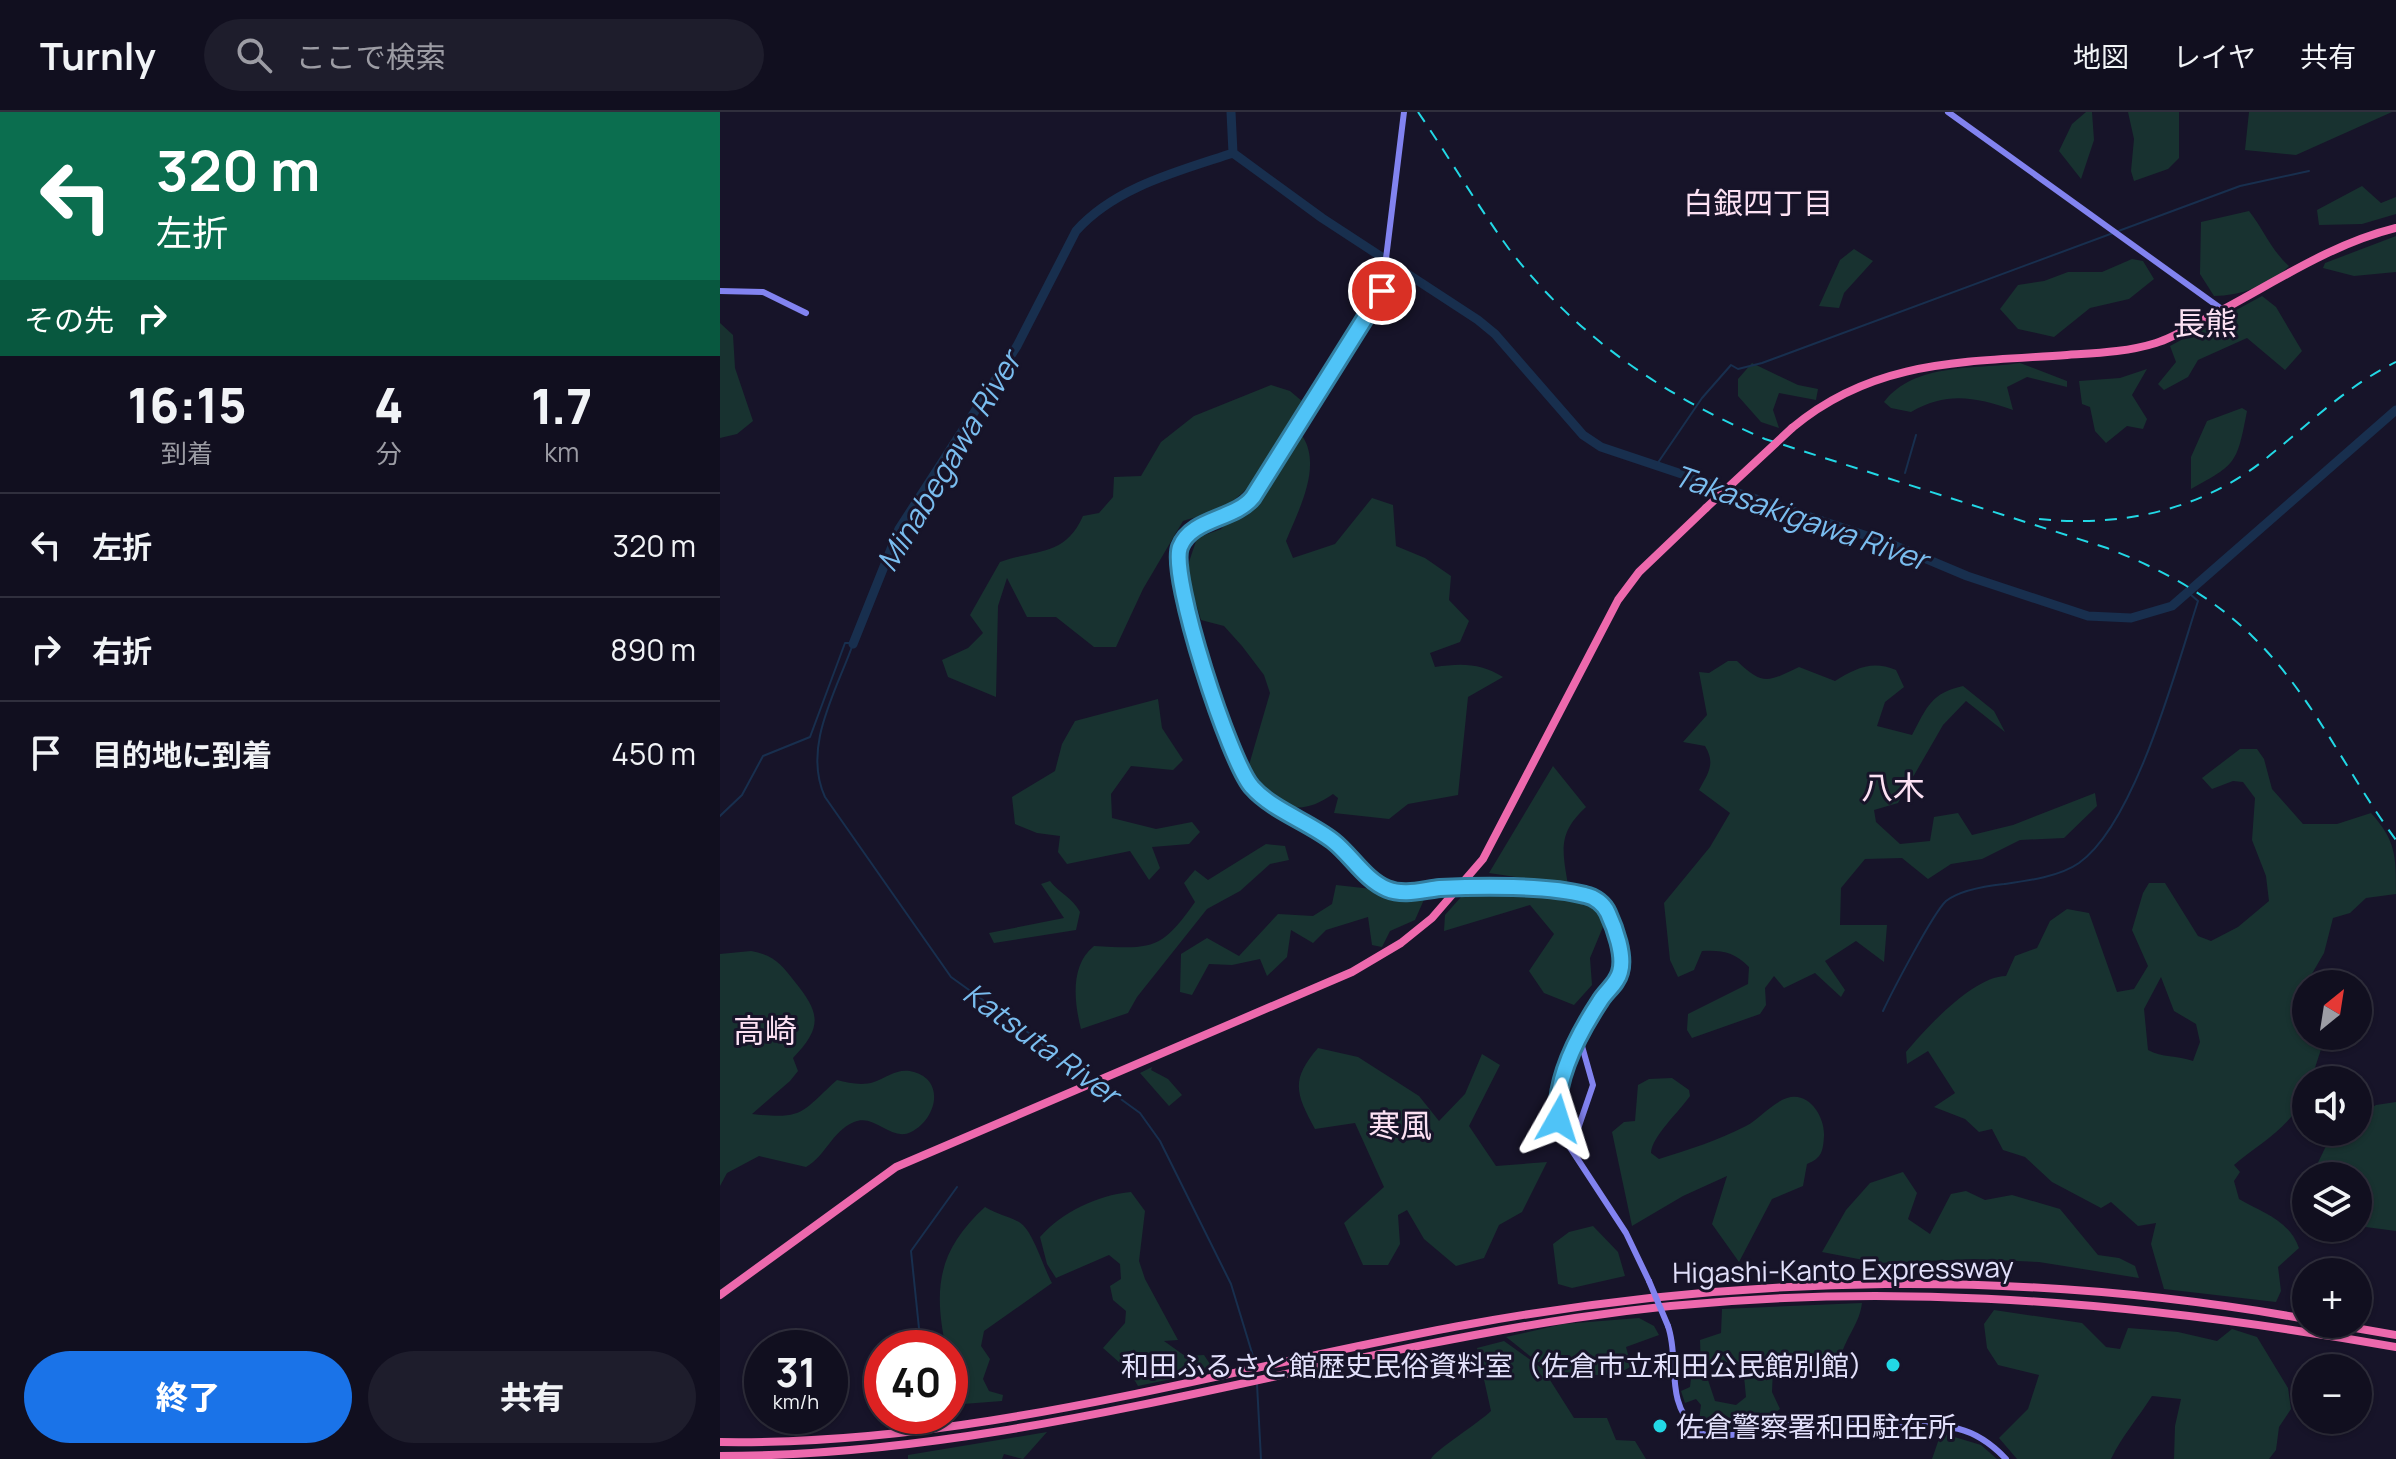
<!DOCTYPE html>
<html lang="ja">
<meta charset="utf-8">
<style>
:root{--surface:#110f1f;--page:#1e1d2c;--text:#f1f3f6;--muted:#9c9ca4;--line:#302f3d;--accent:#1a73e8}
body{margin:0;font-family:Manrope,"Noto Sans JP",sans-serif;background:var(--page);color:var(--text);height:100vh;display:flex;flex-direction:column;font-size:30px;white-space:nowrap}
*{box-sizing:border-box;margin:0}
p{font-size:26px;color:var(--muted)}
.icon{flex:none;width:44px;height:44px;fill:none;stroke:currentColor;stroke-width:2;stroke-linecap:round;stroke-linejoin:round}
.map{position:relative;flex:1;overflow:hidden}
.drawer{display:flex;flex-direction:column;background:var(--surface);width:720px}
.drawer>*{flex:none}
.banner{background:#0b6e4f;color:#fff;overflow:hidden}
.needle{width:52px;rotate:30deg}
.controls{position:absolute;left:1572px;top:858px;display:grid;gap:16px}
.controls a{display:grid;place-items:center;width:80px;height:80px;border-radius:50%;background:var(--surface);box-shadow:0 2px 6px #0004,0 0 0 2px var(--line);font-size:40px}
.speed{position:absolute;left:24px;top:1218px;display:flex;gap:16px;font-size:40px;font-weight:700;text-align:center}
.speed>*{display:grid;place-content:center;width:104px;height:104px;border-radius:50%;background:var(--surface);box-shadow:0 2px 6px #0004,0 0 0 2px var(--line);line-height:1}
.speed small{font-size:20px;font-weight:400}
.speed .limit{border:12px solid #d22;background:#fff;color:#111}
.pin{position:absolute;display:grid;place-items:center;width:68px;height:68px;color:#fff;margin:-34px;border:4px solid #fff;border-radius:50%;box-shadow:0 2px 8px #0007}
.me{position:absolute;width:88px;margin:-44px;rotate:6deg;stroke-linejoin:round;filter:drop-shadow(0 0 6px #0008)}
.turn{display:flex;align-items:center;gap:28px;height:168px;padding:0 24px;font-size:36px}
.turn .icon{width:104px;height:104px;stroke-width:2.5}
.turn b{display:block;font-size:56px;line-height:68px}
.then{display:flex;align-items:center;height:76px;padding:0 24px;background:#0003;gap:16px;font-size:30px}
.eta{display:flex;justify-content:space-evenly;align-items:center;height:136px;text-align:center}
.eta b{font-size:48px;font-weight:800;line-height:56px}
.cta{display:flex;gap:16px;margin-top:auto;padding:16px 24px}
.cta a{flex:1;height:92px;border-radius:48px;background:var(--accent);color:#fff;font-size:32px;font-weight:800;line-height:92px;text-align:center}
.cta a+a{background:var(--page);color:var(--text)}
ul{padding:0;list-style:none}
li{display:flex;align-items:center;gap:24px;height:104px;padding:0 24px;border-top:2px solid var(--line)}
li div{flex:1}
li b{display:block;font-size:30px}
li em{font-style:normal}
header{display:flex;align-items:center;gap:48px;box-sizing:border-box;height:112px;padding:0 40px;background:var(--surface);border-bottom:2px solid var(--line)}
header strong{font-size:38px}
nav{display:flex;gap:44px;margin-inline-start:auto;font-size:28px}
.search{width:560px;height:72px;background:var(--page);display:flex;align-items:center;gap:20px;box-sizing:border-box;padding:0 28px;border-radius:44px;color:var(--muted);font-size:30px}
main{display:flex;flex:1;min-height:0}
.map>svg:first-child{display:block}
</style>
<header>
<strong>Turnly</strong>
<div class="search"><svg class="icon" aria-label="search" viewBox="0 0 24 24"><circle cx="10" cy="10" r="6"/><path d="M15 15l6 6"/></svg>ここで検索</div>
<nav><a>地図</a><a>レイヤ</a><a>共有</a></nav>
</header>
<main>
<section class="drawer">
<div class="banner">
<div class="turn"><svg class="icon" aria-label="left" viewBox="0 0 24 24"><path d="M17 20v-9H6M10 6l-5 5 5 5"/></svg><div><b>320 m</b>左折</div></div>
<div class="then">その先<svg class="icon" aria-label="right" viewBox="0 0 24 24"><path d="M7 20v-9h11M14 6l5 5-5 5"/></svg></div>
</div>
<div class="eta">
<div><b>16:15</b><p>到着</p></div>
<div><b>4</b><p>分</p></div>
<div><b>1.7</b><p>km</p></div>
</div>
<ul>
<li><svg class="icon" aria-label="left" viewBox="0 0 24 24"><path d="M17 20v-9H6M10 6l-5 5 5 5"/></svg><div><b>左折</b></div><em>320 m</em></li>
<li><svg class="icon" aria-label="right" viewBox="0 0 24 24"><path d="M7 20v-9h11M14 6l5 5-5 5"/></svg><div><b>右折</b></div><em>890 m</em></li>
<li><svg class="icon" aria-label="arrive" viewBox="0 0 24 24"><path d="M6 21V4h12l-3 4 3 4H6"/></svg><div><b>目的地に到着</b></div><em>450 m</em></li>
</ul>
<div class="cta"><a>終了</a><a>共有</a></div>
</section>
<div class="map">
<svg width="1676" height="1347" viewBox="0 0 1676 1347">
<rect width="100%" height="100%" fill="#171429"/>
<path fill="#183230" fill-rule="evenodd" d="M1366,0h6l2,28 -13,39 -22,-28 13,-27z
M1408,0h51v46l-11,11 -34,12 -3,-10 3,-32z
M1529,0h143l-96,43 -51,-5z
M1642,74l19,17 15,-6v17l-34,10 -43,1 -2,-15z
M1529,99c15,19 22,39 40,55 -18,19 -49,30 -75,30l-14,-22 1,-52z
M1676,124v36l-42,4 -31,-8 2,-5z
M1134,137l19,12 -29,32 -5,15 -20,-2 21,-46z
M1412,147l11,2 11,18 -25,20 -39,9 -36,29 -36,-8 -18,-20 18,-24 26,-4 24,-9h34z
M1542,184l14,11 26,44 -17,19 -38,-32 -49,22 -10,17 -24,13 -6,-6 18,-22 -6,-16z
M0,211l13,12 2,33 18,53 -16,13 -17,4z
M1032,251l46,22 20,4 -2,11 -37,-7 -6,17 6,18 -18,-6 -23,-26v-17z
M1300,251l47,18v6l-40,-10 -20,10 6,23c-37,-13 -66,-19 -102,2l-20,-4 -7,-6c31,-40 90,-32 136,-39z
M1427,257l-15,26 15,24 -4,10 -16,-3 -21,17 -11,-12 -5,-24 -8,-3 -3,-23 41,-3z
M551,273l19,6 13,11c-19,38 -44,86 -84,108 -10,5 -24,7 -36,11l-40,68 -27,58h-22l-38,-30h-29l-20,-39 -9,28 -2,91 -48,-20 -6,-17 26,-12 15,-15 -13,-18 30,-53c36,-13 65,-5 83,-46l16,-3 14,-16 1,-20 27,-1 20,-34 33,-26z
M1522,296l5,3c-10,52 -10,53 -56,78v-32l16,-36z
M576,325h7c19,31 -5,74 -17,104l7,17 42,-14 37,-46 21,7 3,41 29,12 26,18 -2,24 20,21 -9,21 -30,11 5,14c26,-4 46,-4 68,10l-35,20 -10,98 -50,9 -19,15 -55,-6 4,-15 -5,-4c-41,29 -61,7 -84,-29l21,-72 -6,-18 -22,-29 -18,-20 -23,-6 -15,-49 11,-33 24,-9z
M1008,549h9c26,25 31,21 62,6l36,14c21,-13 37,-21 61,-11l8,17 -19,15 -8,24 35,9c15,-28 19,-42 51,-49l31,25 11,21 -39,-31 -23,24 -45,78 -24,7 2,12 24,22 30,-3 4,-24 24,-4 14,22 41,-10 82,-32 2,13 -33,32 -44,2 -38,19 -31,5 -23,15 -26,-21 -37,1 -24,29 -1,37h47l-3,37 -28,-21 -31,20 20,29 -4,7 -26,-24 -31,15 -10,-12 -9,12 1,17 -6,9 -68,24 -5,-8 1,-16 60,-30 1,-17c-15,-15 -26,-17 -47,-16l-8,19 -16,7 -8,-17 -6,-57 46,-56 20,-34 -31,-23c9,-17 17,-26 6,-44l-22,-4 24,-27 -8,-43 10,1z
M438,587l4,29 21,32 -10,10 -42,-4 -20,28 1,24 44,11 36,-7 8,10 -11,12 -37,3 8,21 -11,12 -19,-29 -63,13 -9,-12 2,-16 -23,-3 -22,-9 -3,-27 43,-26 7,-27 13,-23z
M1520,637h17l7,10 8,30 31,35h34l34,-11c25,28 25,42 25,81l-30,4 -16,15 -17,5 -9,35 -18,31v52l19,1 -14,43h-5c0,39 -45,62 -72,85l6,7 -6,9 5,18c24,14 50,21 60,49l-21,19 3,24 -5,11 -112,-13 -13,-45 5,-21 -18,3 -27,-24 -10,6 -49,-26 -27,-25 -22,-7 -11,-21 -13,3 -14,-13 -31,-12 21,-14 -27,-42 -21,13 -1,-12c21,-25 68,-76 100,-76l9,-20 22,-8 13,-27 17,-12 22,4 28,79 17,-3 14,-23 -16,-36 11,-37 6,-10h16l33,53 13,5 27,-14 31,-26 -3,-25 -14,-36 3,-42 -12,-16 -10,-1 -21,8 -10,-11zM1441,865l13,34 22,13 4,18 -7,19c-16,-6 -31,-3 -45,-11l-4,-41z
M833,654l33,41c-28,26 -24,42 -18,78l-79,-12z
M546,732l19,2 4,14 -19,4 -30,27 -33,18 -70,88 -9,16 -47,16c-7,-27 -11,-64 13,-83 57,3 67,5 101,-44l-11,-19 11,-13 13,10z
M330,769c10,13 22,16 30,31l-4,18 -82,13 -5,-10 75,-15 -23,-34z
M616,773l90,10 -11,25 -25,11 -8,16 -10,-2 -4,-28 -42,13 -13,13 -22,-13 -4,27 -20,19 -7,-17 -28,6 -23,-1 -17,31 -12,-3 1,-38 26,-16 32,18 39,-42 35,2 19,-12z
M749,776l124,9 12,25 -15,36 2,27 -18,20 -30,-12 -15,-22 25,-37 -24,-29 -86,26 1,-16z
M31,839c23,4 31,14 44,31 25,31 28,45 -2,76l5,13 -8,10 -38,33c53,6 49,-2 85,-34 12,3 25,6 37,2 13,-5 25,-15 40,-10 32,9 22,48 -3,60 -20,10 -36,-19 -57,-10 -23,10 -28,34 -48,45l-47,-11 -32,17 -7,13v-232z
M598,936l40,9 61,39 20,25 26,-27 17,-40 18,11 -31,61 27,40 51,-4 -25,50 -23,13 -15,33 -28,8 -32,-27 -17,-29 -9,5 2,29 -12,21h-25l-19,-42 40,-36 -29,-64 -40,6c-19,-35 -25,-49 3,-81z
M432,955l-1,3 17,9 14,16 -13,11 -29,-33z
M952,966l17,12 1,6c-11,16 -38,40 -39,57l8,6c29,-9 60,-19 87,-33 13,-7 26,-23 41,-28 22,-7 38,19 37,38 -1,15 -2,22 -17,28l-4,22 -31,13 -33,63 -27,-38 15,-48 -44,20 -51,30 -20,-94 12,-10 11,-1 3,-36 11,-6z
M1676,990v129l-38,-5 3,-11 -3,-39 -45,-3 13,-27 15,-14h17v-16l18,-11z
M1183,1060l14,21 -9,26 22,15 21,-40 15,-3 19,9 27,-5 48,14 38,46 21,3 16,8 4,12 -100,-16 -65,-3 -95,4 -57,-11 24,-42 24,-27z
M411,1080l14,19 -6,50 6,18 33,61 -14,1 21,15 19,-1 10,15 -76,16 -9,-15 -26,-23 22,-25 1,-12 -13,-11 -3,-14 11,-7 -1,-15 -11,-9 -53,23 -9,-14 -7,-27c22,-25 58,-42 91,-45z
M265,1095c11,7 23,9 34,15 14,8 24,45 33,61l-68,48 -3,15 9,13 -7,20 6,12 14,4 -1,6 -52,4v-29l6,-7 -6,-8v-13h-4c-13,-60 -8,-98 39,-141z
M873,1114l25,26 7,24 -53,12 -14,-4 -5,-40 16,-12z
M1142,1191c-3,25 -21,37 -24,68h-11l-11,-10 -43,7 -1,24 8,17c-20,16 -60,30 -81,11l2,-15 -5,-6 -11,4 -4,-12 9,-4 1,-9 16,-1 8,24 21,4 10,-8 -3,-31 -21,-5 -21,7 -1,-28 21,-7 1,-24z
M1274,1198l88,13 24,24 14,2 8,-21 50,4 39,9 15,-12 25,8 31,51 3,21 -12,18 -3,23 -7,9h-95l1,-33 6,-27 -29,-3c-14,22 -30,40 -41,63h-94l-18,-21 29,-29 11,-34 -41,-10 -11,-17 -3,-24z
M919,1206l15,8 5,9 -33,12 5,19c-12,12 -64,11 -79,4 -16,-7 -31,-22 -46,-33l57,-13z
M784,1229l39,28 31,49h33l9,22 19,1 11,18h-215c3,-8 49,-37 60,-48l-14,-63z
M327,1320l-24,27 -19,-5 -2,5h-94v-4z
M1221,1321l40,12 16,14h-65z"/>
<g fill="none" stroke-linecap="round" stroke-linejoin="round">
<path stroke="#182f4e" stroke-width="2" d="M935,355l47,-69 29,-33 7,4 24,-6 478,-177 69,-15
M1185,361l11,-38
M133,532c-17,48 -51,103 -28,153l126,180 82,59 23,21 35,22
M0,704l22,-21 21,-39 47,-19 35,-94h7
M1163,899c9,-19 50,-98 63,-110 14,-11 40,-15 58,-17 22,-3 55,-7 75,-21 56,-39 97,-194 119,-262l-8,-7
M380,972l40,29 20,28 71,143 25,82
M204,1236l-4,-10 -9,-87 46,-64
M537,1272l4,75"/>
<path stroke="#182f4e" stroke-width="9" d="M511,0l2,41 89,65 156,102 17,14 88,101 18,12 290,97 76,32 121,40 43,2 41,-12 224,-196
M133,532l46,-115 118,-183 59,-115c39,-44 103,-60 157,-78"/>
<path stroke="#8283f0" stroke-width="6" d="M684,0l-22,179 -129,206c-18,23 -63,21 -73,51 -11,30 50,210 71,237 17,23 62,38 85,59 16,13 30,36 50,44 17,8 36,3 54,0
M1228,0l275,198
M0,179l43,1 43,21
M756,776l110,7c25,12 37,48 35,75l-41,69 13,46 -22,64 55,84 23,48
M851,1037c-25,-38 -8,-72 9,-109
M948,1214c12,34 -4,75 28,104 19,18 76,-8 100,-12 22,-4 45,5 67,8 56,8 94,-19 143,33"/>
<path stroke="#ed69ad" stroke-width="8" d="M1072,316c82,-69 173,-66 275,-73 30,-2 60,-3 89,-12 17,-5 34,-16 49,-24 63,-32 122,-74 191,-91
M0,1183l176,-128 456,-195 49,-29 31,-25 51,-59 135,-259 21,-28 67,-64
M1612,1212l64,11
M0,1330c256,4 497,-72 745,-117 278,-51 563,-56 841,-6
M0,1344c292,0 569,-95 855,-138 275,-42 549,-19 821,29"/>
<path stroke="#22d8e5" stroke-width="2" stroke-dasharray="12 10" stroke-linecap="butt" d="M698,0c31,45 59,93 91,137 67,87 155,147 256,190l342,109c54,21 103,47 145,88 60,58 95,138 144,204
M1319,407c79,8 156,-7 220,-55 45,-35 85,-77 137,-102"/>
<path stroke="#8283f0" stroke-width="6" d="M720,776h36
M929,1169l19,45"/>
<path stroke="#ed69ad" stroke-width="8" d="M986,396l86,-80"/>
</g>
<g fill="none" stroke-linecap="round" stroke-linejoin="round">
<defs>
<path id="route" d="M662,179l-129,206c-18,23 -62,21 -73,50 -11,29 50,216 72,240 20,23 57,35 81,54 18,14 32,39 54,48 17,7 35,1 53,-1 39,-2 108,-3 145,7 10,2 19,9 23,18 7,15 17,43 12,59 -3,12 -14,19 -20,29 -21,32 -46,79 -42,118"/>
</defs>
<use href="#route" stroke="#337fa1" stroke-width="20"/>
<use href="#route" stroke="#4fc3f7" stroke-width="14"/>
</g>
<g fill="#22d8e5" stroke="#171429" stroke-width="3">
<circle cx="1173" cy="1253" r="8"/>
<circle cx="940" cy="1314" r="8"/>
</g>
<g text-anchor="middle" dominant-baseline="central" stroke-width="6" stroke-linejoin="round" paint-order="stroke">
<g font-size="28" fill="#e2e0fb" stroke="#171429">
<text transform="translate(1123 1157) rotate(-1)">Higashi-Kanto Expressway</text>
</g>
<g font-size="28" fill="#e2e0fb" stroke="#171429" text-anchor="end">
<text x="1157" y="1253">和田ふるさと館歴史民俗資料室（佐倉市立和田公民館別館）</text>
<text x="956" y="1314" text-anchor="start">佐倉警察署和田駐在所</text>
</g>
<g font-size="30" fill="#fce1f3" stroke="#171429">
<text x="1038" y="90">白銀四丁目</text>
</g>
<g font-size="30" font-style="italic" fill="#7abdef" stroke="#171429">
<text transform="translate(228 349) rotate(-59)">Minabegawa River</text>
<text transform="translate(1081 405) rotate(19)">Takasakigawa River</text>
<text transform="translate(322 931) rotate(36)">Katsuta River</text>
</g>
<g font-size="32" fill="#fce1f3" stroke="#171429">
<text x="1485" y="211">長熊</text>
<text x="1173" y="675">八木</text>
<text x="45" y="918">高崎</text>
<text x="680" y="1013">寒風</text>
</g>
</g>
</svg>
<div class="controls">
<a><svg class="needle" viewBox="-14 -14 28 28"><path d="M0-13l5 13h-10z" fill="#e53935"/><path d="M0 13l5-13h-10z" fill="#9c9ca4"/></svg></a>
<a><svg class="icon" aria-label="sound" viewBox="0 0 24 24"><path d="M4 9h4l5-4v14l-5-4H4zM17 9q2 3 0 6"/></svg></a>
<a><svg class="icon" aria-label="layers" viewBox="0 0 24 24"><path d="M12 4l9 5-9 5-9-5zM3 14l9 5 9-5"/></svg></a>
<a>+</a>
<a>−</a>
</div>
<div class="speed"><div>31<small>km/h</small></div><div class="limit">40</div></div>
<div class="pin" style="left:662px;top:179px;background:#d93025"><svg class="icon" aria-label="arrive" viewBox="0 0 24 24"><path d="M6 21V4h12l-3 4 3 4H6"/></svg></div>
<svg class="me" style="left:838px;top:1007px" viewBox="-20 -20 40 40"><path d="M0-17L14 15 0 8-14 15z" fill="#4fc3f7" stroke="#fff" stroke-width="4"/></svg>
</div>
</main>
